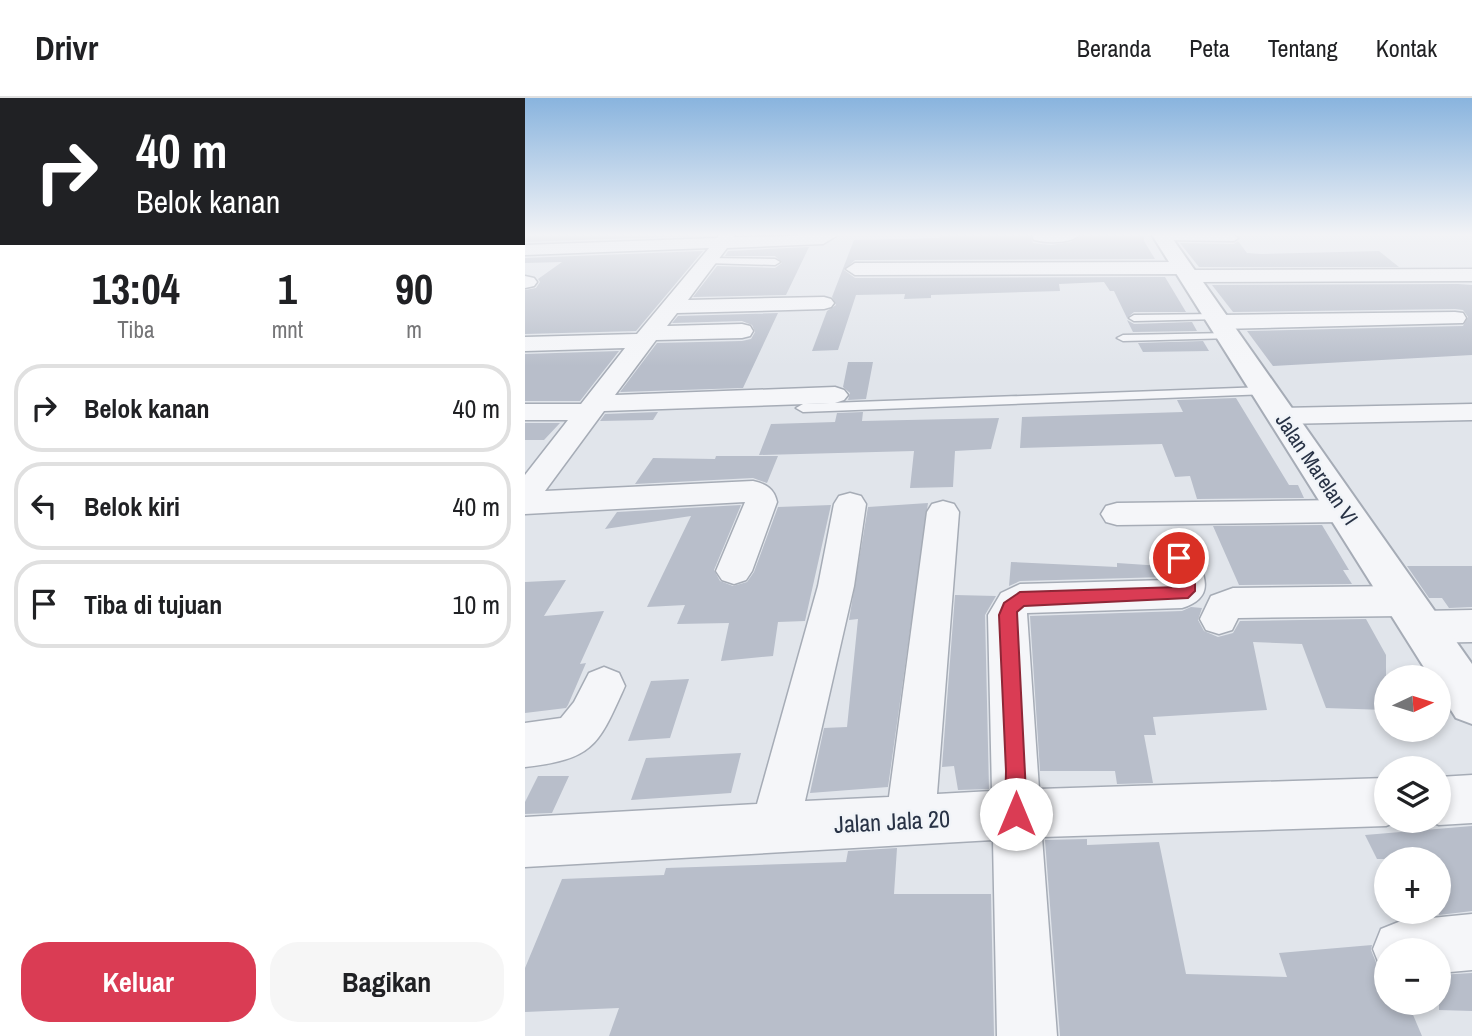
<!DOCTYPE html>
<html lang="id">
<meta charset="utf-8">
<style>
:root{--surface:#fff;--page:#f6f6f6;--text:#202124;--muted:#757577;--line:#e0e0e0;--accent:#da3c54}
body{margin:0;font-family:"Archivo Narrow",sans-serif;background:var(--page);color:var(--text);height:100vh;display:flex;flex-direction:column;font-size:26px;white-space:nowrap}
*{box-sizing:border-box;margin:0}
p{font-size:23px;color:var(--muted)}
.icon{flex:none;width:38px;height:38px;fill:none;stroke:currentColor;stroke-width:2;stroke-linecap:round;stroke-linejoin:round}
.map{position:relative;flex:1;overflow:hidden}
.drawer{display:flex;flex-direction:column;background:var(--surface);width:525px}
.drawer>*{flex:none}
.top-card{background:#202124;color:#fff;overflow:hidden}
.needle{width:46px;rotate:86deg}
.buttons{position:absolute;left:849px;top:567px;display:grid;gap:14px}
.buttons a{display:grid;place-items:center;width:77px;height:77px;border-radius:50%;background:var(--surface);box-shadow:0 4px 10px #0003;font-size:35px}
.pin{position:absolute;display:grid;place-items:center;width:60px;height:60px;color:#fff;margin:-30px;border:4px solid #fff;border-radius:50%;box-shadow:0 2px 7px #0007}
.me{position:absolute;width:77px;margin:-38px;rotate:0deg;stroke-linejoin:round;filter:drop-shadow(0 0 5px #0008)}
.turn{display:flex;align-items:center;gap:24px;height:147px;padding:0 21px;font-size:32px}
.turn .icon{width:91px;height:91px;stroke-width:2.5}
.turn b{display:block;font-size:49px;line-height:60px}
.eta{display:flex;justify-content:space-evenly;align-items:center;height:119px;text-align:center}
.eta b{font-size:42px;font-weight:700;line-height:49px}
.action{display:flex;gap:14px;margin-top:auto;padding:14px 21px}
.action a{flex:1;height:80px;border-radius:28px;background:var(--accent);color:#fff;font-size:28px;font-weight:700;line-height:80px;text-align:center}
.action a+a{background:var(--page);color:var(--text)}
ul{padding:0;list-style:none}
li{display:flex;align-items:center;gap:21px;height:88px;margin:0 14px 10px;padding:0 7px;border:4px solid var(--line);border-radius:28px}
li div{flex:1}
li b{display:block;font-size:26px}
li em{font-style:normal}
header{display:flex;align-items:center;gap:42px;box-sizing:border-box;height:98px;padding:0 35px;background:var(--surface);border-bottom:2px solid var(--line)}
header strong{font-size:33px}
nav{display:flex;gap:38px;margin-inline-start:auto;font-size:24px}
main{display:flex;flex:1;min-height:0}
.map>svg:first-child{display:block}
</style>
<header>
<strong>Drivr</strong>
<nav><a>Beranda</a><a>Peta</a><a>Tentang</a><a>Kontak</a></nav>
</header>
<main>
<section class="drawer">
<div class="top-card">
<div class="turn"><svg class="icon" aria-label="right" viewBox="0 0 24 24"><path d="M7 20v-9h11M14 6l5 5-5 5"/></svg><div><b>40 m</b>Belok kanan</div></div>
</div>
<div class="eta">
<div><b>13:04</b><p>Tiba</p></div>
<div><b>1</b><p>mnt</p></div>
<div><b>90</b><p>m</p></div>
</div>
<ul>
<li><svg class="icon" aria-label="right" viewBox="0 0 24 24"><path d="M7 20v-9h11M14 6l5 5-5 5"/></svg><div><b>Belok kanan</b></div><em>40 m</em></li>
<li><svg class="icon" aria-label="left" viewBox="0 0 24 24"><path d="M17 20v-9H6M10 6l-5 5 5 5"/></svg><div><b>Belok kiri</b></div><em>40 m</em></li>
<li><svg class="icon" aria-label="arrive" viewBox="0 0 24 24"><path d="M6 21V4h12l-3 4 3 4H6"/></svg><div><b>Tiba di tujuan</b></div><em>10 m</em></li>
</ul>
<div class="action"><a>Keluar</a><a>Bagikan</a></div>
</section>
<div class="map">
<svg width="947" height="938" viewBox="0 0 947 938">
<rect width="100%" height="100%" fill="#e1e5eb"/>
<path fill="#b8beca" d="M0,137h191l-191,7z
M415,137h90l3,8 18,2 20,-3 11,-7h62v6l11,18 -300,1 -11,10 11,8 310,-1 21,35h-52l-7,6 -13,-27h-4l-6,-9 -45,2 1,7 -129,4v3l-27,1 1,-5 -49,1 -18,55 -26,1 15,-40 9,-6 -4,-8 22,-57 86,-2z
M713,143l9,12 14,1 118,-3 20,16h-200l-19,-24 54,1z
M284,149l-23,48 -93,2 24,-31 58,2 7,-5 -7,-7h-50l3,-5z
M178,153l-67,80 -111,3v-44l11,-2 4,-6 -2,-3 24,-17 -37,1v-5z
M933,186l14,1v70l-199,11 -26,-35 216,-5 5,-9 -5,-7 -8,-1 -222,3 -21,-27z
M253,215l-35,75 -123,4 37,-49 85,-2 9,-2 4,-7 -3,-7 -10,-4 -70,2 6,-7z
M602,222l7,4 58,-2 5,9 -64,1z
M678,243l6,10 -66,1 -5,-9z
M94,253l-39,50h-55v-47z
M323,264h25l-7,37 -18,1 2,-7 -7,-6z
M711,300l53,87h9l6,13 -107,1 -7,-23 -15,1 -13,-33 -142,4 2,-31 161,-5 -6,-12z
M133,314l-5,8 -53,1 5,-7z
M338,314l-1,9 137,-3 -8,31 -36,2 -2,36 -43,1 4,-37 -155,4 12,-31 64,-2 2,-9z
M0,325h35l-16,17h-19z
M191,358h62l-11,27 -14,-5 -118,6 18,-26 62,1z
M403,405l-40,284 -78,6 14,-65 23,-1 11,-108 -9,1 19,-113z
M216,407l-27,65 6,11 13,5 14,-4 7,-10 24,-65 53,-2 -26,116 -27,1 -5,34 -52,5 8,-38 -52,1 8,-19 -38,2 44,-91 -86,13 12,-17z
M797,427l27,45h-6l9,14 -113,1 -26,-59z
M486,464l106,5v-4l45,3 3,11 -145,4 -11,5z
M882,468h65v41l-23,1 -7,-10h-13z
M41,482l-22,36 60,-5 -24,53 6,-1 -18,42 -2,3 -41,5v-131z
M430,497l41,1 -11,19 4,174 -31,1 -4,-24 -12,1z
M666,509l11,1 -4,12 6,11 14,6 15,-4 7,-12 126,-2 20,36v55l-60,-2 -24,-64 -49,-2 14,68 -114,7 3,18h-12l9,48 -36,1 -2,-13h-75l-10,-155 152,-5z
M164,581l-19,59 -42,3 23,-60z
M216,655l-10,40 -100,7 15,-42z
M13,678h31l-17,37 -27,1v-12z
M947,728v85l-33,4v-56h-62l-12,-24z
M562,741v6l72,-3 27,132 101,3 -8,-24 93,-8 -1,5 8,20 7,3v30h22l14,33h-362l-15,-196z
M372,750l-3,46h97l3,142h-385l10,-28 -94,4v-44l37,-89 102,-4 2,-7 180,-6 2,-11z
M947,875v38l-33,-1v-35z"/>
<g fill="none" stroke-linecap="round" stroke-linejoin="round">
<defs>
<path id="service" d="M635,137h74l4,3 -4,3 -72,-1 -4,-3z
M185,160l65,1 5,3 -5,3 -68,-2 -2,-2z
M691,216l4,1v4l-86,2 -5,-3 5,-3z
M704,235l6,3 -2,2 -110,3 -6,-3 6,-3z
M739,289l6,4 -2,3 -465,18 -7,-4 7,-4z"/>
<path id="minor" d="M194,137h16l-1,2 104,-2 -15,9 -96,4 -39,52 136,-3 7,2 3,4 -3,4 -7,2 -147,4 -10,13 75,-2 8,2 3,5 -3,5 -8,2 -86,2 -41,55 220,-8 9,3 4,5 -4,5 -9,3 -231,8 -59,80 208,-10c13,3 21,7 24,21l-25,69 -6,9 -12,4 -12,-4 -6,-9 29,-69 -220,12v-39l43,-55h-43v-16h56l44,-56 -100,3v-14l112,-3 72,-86 -184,7v-10l192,-7z
M507,137h47c-8,9 -33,8 -45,5z
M658,164l7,2 1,6 281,-1v12l-284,1 -7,-2 -1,-6 -325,1 -9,-6 9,-6z
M0,178l9,2 3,4 -3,4 -9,2z
M930,214l8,1 3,5 -3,5 -244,6 -8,-2 -3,-5 3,-5 8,-2z
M947,306v16l-191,4 -9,-2 -4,-6 4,-6 9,-2z
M325,395l11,3 5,8 -12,82 -49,215 84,-4 38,-285 5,-8 11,-3 11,3 5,8 -22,282 55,-3 -4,-176 13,-22 19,-9 149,-4 -7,-22 5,-9 12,-4 12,4c14,25 26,48 -9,59l-155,5 12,176 347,-11v43h12l-12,5 -344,11 15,199h-60l-4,-196 -468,27v-50l232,-13 61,-218 16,-82 5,-8z
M819,402l11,3 5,8 -5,8 -11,3 -227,3 -11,-3 -5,-8 5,-8 11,-3z
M879,488l13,5 5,10 -5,10 -13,5 -166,2 -6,12 -13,4 -13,-4 -6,-11 11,-23 22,-8z
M947,512v32l-51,1 -14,-5 -5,-11 5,-11 14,-5z
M79,569l15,6 6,13c-27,60 -31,73 -100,81v-44l36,-5 13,-16 15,-29z
M947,677v48l-33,2 -10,-4h10v-44z
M947,816v56l-33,3v-23h-53v21l-5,-2 -8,-20 8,-20 20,-8z"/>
<path id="tertiary" d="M627,137h18l302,429v60l-16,-6 -17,-27v-14h-9z"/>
</defs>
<use href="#service" stroke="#a6acb6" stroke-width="3"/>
<use href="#minor" stroke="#a6acb6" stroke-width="3"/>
<use href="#tertiary" stroke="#a6acb6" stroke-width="4"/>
<use href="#service" fill="#f5f6f9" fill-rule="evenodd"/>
<use href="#minor" fill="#f5f6f9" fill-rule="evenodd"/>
<use href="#tertiary" fill="#f5f6f9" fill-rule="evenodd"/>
</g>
<linearGradient id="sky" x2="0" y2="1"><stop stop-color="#89b4de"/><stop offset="0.51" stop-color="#f2f3f6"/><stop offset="1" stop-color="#f2f3f6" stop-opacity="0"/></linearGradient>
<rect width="947" height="268" fill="url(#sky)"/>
<path fill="#da3c54" stroke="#8e2737" stroke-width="2" d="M654,454l6,2 10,26v11l-7,7 -164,8 -7,6 10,202 -4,8 -7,3 -8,-3 -3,-8 1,-43 -7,-156 5,-12 16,-11 159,-5 -8,-29z"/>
<g text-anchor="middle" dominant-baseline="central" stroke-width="5" stroke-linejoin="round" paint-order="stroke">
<g font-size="21" fill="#283245" stroke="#f1f4f8">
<text transform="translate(792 371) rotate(56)">Jalan Marelan VI</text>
</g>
<g font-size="24" fill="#283245" stroke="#f1f4f8">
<text transform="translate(367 723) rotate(-3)">Jalan Jala 20</text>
</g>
</g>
</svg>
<div class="buttons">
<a><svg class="needle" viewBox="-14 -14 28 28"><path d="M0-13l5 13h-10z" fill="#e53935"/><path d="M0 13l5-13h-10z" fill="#757577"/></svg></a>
<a><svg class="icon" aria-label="layers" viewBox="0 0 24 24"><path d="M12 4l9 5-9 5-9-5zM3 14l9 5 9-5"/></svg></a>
<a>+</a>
<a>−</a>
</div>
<div class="pin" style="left:654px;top:460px;background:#d93025"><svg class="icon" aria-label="arrive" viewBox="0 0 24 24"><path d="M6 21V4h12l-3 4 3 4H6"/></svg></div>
<svg class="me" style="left:491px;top:716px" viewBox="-20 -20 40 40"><circle r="19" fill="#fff"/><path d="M0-13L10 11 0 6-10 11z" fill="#da3c54"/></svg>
</div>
</main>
